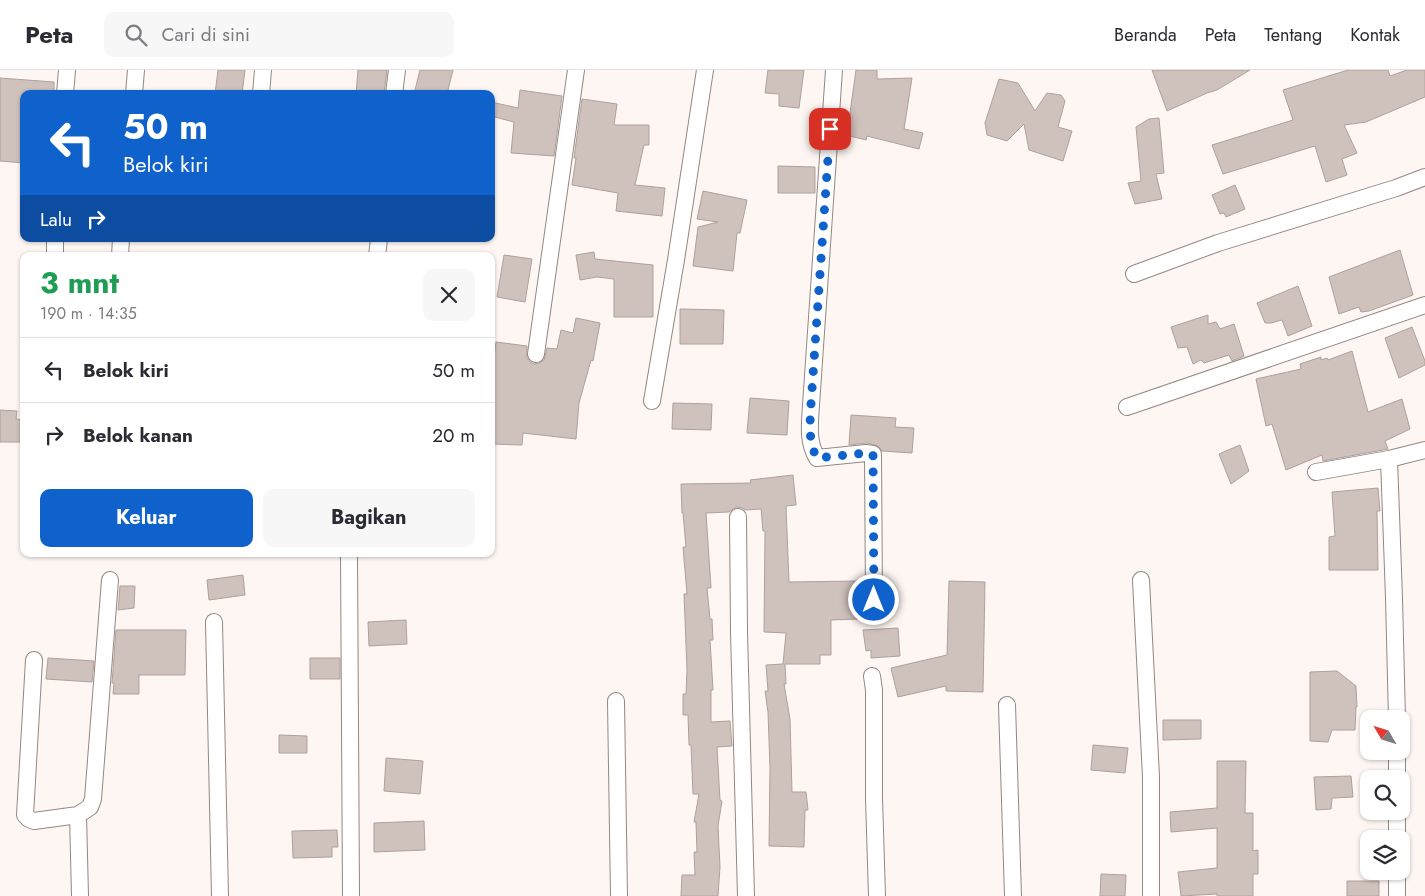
<!DOCTYPE html>
<html lang="id">
<meta charset="utf-8">
<style>
:root{--surface:#fff;--page:#f7f7f7;--text:#2b2b33;--muted:#7c7c81;--line:#e1e1e2;--accent:#0f61cb}
body{margin:0;font-family:Jost,sans-serif;background:var(--page);color:var(--text);height:100vh;display:flex;flex-direction:column;font-size:19px;white-space:nowrap}
*{box-sizing:border-box;margin:0}
p{font-size:16px;color:var(--muted)}
.icon{flex:none;width:28px;height:28px;fill:none;stroke:currentColor;stroke-width:2;stroke-linecap:round;stroke-linejoin:round}
.map{position:relative;flex:1;overflow:hidden}
.side{position:absolute;left:20px;top:182px;width:475px;height:305px;display:flex;flex-direction:column;background:var(--surface);border-radius:10px;box-shadow:0 1px 4px #0004}
.side>*{flex:none}
.guide{position:absolute;left:20px;top:20px;width:475px;height:152px;border-radius:10px;box-shadow:0 1px 4px #0004;background:#0f61cb;color:#fff;overflow:hidden}
.needle{width:32px;rotate:308deg}
.fabs{position:absolute;left:1360px;top:640px;display:grid;gap:10px}
.fabs a{display:grid;place-items:center;width:50px;height:50px;border-radius:10px;background:var(--surface);box-shadow:0 1px 4px #0004;font-size:25px}
.pin{position:absolute;display:grid;place-items:center;width:42px;height:42px;color:#fff;margin:-21px;border-radius:10px;box-shadow:0 2px 8px #0006}
.me{position:absolute;width:55px;margin:-28px;rotate:0deg;stroke-linejoin:round;filter:drop-shadow(0 0 4px #0008)}
.turn{display:flex;align-items:center;gap:18px;height:105px;padding:0 20px;font-size:22px}
.turn .icon{width:65px;height:65px;stroke-width:2.5}
.turn b{display:block;font-size:35px;line-height:42px}
.then{display:flex;align-items:center;height:48px;padding:0 20px;background:#0003;gap:10px;font-size:19px}
.round{display:grid;place-items:center;flex:none;width:52px;height:52px;border-radius:10px;background:var(--page)}
.headline{display:flex;align-items:center;justify-content:space-between;height:85px;padding:0 20px}
h1{font-size:30px;font-weight:700;line-height:38px;color:#1e9e55}
.primary-button{display:flex;gap:10px;margin-top:auto;padding:10px 20px}
.primary-button a{flex:1;height:58px;border-radius:10px;background:var(--accent);color:#fff;font-size:20px;font-weight:700;line-height:58px;text-align:center}
.primary-button a+a{background:var(--page);color:var(--text)}
ul{padding:0;list-style:none}
li{display:flex;align-items:center;gap:15px;height:65px;padding:0 20px;border-top:1px solid var(--line)}
li div{flex:1}
li b{display:block;font-size:19px}
li em{font-style:normal}
header{display:flex;align-items:center;gap:30px;box-sizing:border-box;height:70px;padding:0 25px;background:var(--surface);border-bottom:1px solid var(--line)}
header strong{font-size:24px}
nav{display:flex;gap:28px;margin-inline-start:auto;font-size:18px}
.search{width:350px;height:45px;background:var(--page);display:flex;align-items:center;gap:12px;box-sizing:border-box;padding:0 18px;border-radius:10px;color:var(--muted);font-size:19px}
.map>svg:first-child{display:block}
</style>
<header>
<strong>Peta</strong>
<div class="search"><svg class="icon" aria-label="search" viewBox="0 0 24 24"><circle cx="10" cy="10" r="6"/><path d="M15 15l6 6"/></svg>Cari di sini</div>
<nav><a>Beranda</a><a>Peta</a><a>Tentang</a><a>Kontak</a></nav>
</header>
<div class="map">
<svg width="1425" height="826" viewBox="0 0 1425 826">
<rect width="100%" height="100%" fill="#fef6f2"/>
<path fill="#cfc1bb" stroke="#aea19b" d="M218,0h27l-3,24h-27z
M358,0h29l-3,24h-28z
M420,0h33l-6,24h-33z
M768,0h36l-5,38 -20,-2v-12l-14,-1z
M856,0h21v9l35,-1 -8,51 19,4 -4,16 -52,-13 -1,4 -24,-6 2,-15 5,1z
M1152,0h98l-33,20 -10,3 -40,18z
M1348,0h40l2,6 17,-6h18v27l-59,25 -22,3 13,28 -15,6 5,16 -21,7 -11,-36 -92,28 -11,-29 81,-25 -10,-30z
M0,8l54,4v12h-30v69l-24,-2z
M999,9l19,4 17,28 12,-18 14,2 4,6 -7,26 14,4 -9,30 -34,-11 -5,-26 -17,17 -20,-6 -2,-12z
M520,20l42,6 -8,60 -43,-3 3,-31 -23,-6v-14l27,6z
M582,29l35,5 -3,21h35v20h-5l-9,40 30,3 -3,28 -46,-5 2,-18 -46,-8 4,-27h-2z
M1159,48l5,55 -8,1 6,25 -27,5 -7,-21 13,-2 -5,-54 13,-8z
M778,96l37,1v26h-37z
M1235,115l10,24 -19,8 -2,-4 -4,1 -8,-19z
M703,121l44,9 -7,33h-3l-4,38 -40,-5 5,-39 20,-5 -21,-3z
M1400,180l13,45 -44,16 -8,1 -2,-5 -20,7 -10,-37z
M594,182l1,7 58,6v52h-39v-38l-17,-2 -17,3 -4,-25z
M504,185l28,4 -7,43 -28,-5z
M1298,216l14,40 -24,10 -6,-16 -11,3h-6l-8,-20z
M680,239l44,1 -1,34h-43z
M1208,245v9l8,-2 4,7 14,-5 10,32 -12,5 -3,-6 -25,8 -3,-3 -8,4 -6,-17 -9,1 -7,-21z
M576,248l24,5 -7,38 -2,-1 -12,43 -3,36 -53,-6 -1,12 -31,-1v-63l5,-39 31,4v12l3,4 4,2 5,-1 5,-3 3,-12 10,1 4,-19 12,3z
M1412,257l13,34v4l-26,13 -14,-40z
M1352,281l16,61 34,-13 8,30 -25,12 3,8 -65,12 -1,-6 -36,15 -14,-46 -6,2 -10,-47 45,-10 -1,-5 21,-7v3l6,-2 1,2z
M750,328l39,3 -2,34 -40,-2z
M673,333l39,1 -1,26 -39,-1z
M0,340l17,1 -1,8 8,1v22h-24z
M851,345l45,3 -1,9 19,1 -2,25 -30,-2 -4,-5 -11,-3 -18,2z
M1240,375l9,26 -18,13 -12,-30z
M793,405l3,30 -10,1 3,76 69,-1v38l-27,1v35h-11v9h-35l1,20h-2l6,35 2,73h14l2,18h-3l-1,37 -35,-1 1,-78 -2,-56 -3,-21h3l-2,-26 17,-1 3,-31 -22,-1 1,-101h-2l-2,-22 -16,1 -3,-2 -5,-1 -4,2 -4,3 -23,1 5,75h-4l3,31h2l1,21h-3l3,50h-2v32l19,-1 2,25 -15,1 3,53 2,1 -4,25 2,41 -2,29h-37l1,-21h13l-1,-23h3l-1,-30h-2l5,-28h-6l-2,-49h-2l-1,-30h-5v-21h3l1,-24 -3,-76h3l-4,-47h3l-3,-34h-1l-1,-29 70,-1 -1,-3z
M1378,418l2,23h-3l1,59h-49v-33l6,-1 -3,-44z
M243,505l2,20 -36,5 -2,-20z
M949,511l36,1 -2,110 -37,-1v-5l-48,11 -7,-29 56,-13z
M120,516h15l-1,22 -16,2z
M406,550l1,24 -38,2 -1,-24z
M898,558l2,28 -29,2v-8l-5,1 -3,-21z
M116,560h70l-1,45h-46v19h-26l1,-11h-2z
M48,588l46,3 -2,21 -46,-3z
M310,588h30v21h-30z
M1337,601l19,15 1,21h-1l-1,23h-23l-4,12 -18,-1v-69z
M1163,650h38v19l-38,1z
M279,665l28,1v17h-28z
M1093,675l35,3 -3,25 -34,-3z
M386,688l37,3 -3,33 -36,-3z
M1217,691h29l-1,52h8v38l5,-1v24h-5v22h-36v-2l-36,2 -3,-24 39,-4v-40l-46,4 -1,-20 47,-4z
M1351,706l2,21 -21,1 -1,11 -15,1 -2,-33z
M424,751l1,29 -51,2v-29z
M337,760l1,17h-6v10l-39,1 -1,-27z
M1101,804l25,1 -1,21h-25z
M1347,811h32v15h-32z"/>
<g fill="none" stroke-linecap="round" stroke-linejoin="round">
<defs>
<path id="minor" d="M834,0l-23,335c-1,18 -4,36 6,53l49,-5 7,1 1,146
M65,24l2,-24
M134,24l2,-24
M261,24l2,-24
M394,24l3,-24
M55,186v-17
M120,186l1,-17
M377,186l2,-17
M1134,204l84,-31 178,-55 29,-11
M536,284l40,-284
M652,331l24,-141 29,-190
M1127,337l298,-102
M1389,389l5,139 3,121
M1316,402l73,-13 36,-9
M738,447l1,115 7,264
M349,484l2,342
M1141,510l10,197v119
M214,552l6,274
M34,590l-9,155 4,4 5,2 44,-6 12,-8 3,-8 17,-219
M872,606l2,14v108l3,98
M616,631l3,195
M1007,635l6,191
M1397,709v-28
M78,745l2,81
M1397,769v-28
M1397,826v-25"/>
</defs>
<use href="#minor" stroke="#938780" stroke-width="18"/>
<use href="#minor" stroke="#fff" stroke-width="16"/>
</g>
<g fill="none" stroke-linecap="round" stroke-linejoin="round">
<path stroke="#0f61cb" stroke-width="9" stroke-dasharray="0 16.2" d="M830,59l-19,275c-1,19 -3,38 6,54l49,-5 7,1 1,146"/>
</g>
</svg>
<div class="fabs">
<a><svg class="needle" viewBox="-14 -14 28 28"><path d="M0-13l5 13h-10z" fill="#e53935"/><path d="M0 13l5-13h-10z" fill="#7c7c81"/></svg></a>
<a><svg class="icon" aria-label="search" viewBox="0 0 24 24"><circle cx="10" cy="10" r="6"/><path d="M15 15l6 6"/></svg></a>
<a><svg class="icon" aria-label="layers" viewBox="0 0 24 24"><path d="M12 4l9 5-9 5-9-5zM3 14l9 5 9-5"/></svg></a>
</div>
<div class="pin" style="left:830px;top:59px;background:#d93025"><svg class="icon" aria-label="arrive" viewBox="0 0 24 24"><path d="M6 21V4h12l-3 4 3 4H6"/></svg></div>
<svg class="me" style="left:874px;top:530px" viewBox="-20 -20 40 40"><circle r="17" fill="#0f61cb" stroke="#fff" stroke-width="3"/><path d="M0-11L8 9 0 5-8 9z" fill="#fff"/></svg>
<div class="guide">
<div class="turn"><svg class="icon" aria-label="left" viewBox="0 0 24 24"><path d="M17 20v-9H6M10 6l-5 5 5 5"/></svg><div><b>50 m</b>Belok kiri</div></div>
<div class="then">Lalu<svg class="icon" aria-label="right" viewBox="0 0 24 24"><path d="M7 20v-9h11M14 6l5 5-5 5"/></svg></div>
</div>
<section class="side">
<div class="headline"><div><h1>3 mnt</h1><p>190 m · 14:35</p></div><a class="round"><svg class="icon" aria-label="close" viewBox="0 0 24 24"><path d="M6 6l12 12M18 6L6 18"/></svg></a></div>
<ul>
<li><svg class="icon" aria-label="left" viewBox="0 0 24 24"><path d="M17 20v-9H6M10 6l-5 5 5 5"/></svg><div><b>Belok kiri</b></div><em>50 m</em></li>
<li><svg class="icon" aria-label="right" viewBox="0 0 24 24"><path d="M7 20v-9h11M14 6l5 5-5 5"/></svg><div><b>Belok kanan</b></div><em>20 m</em></li>
</ul>
<div class="primary-button"><a>Keluar</a><a>Bagikan</a></div>
</section>
</div>
